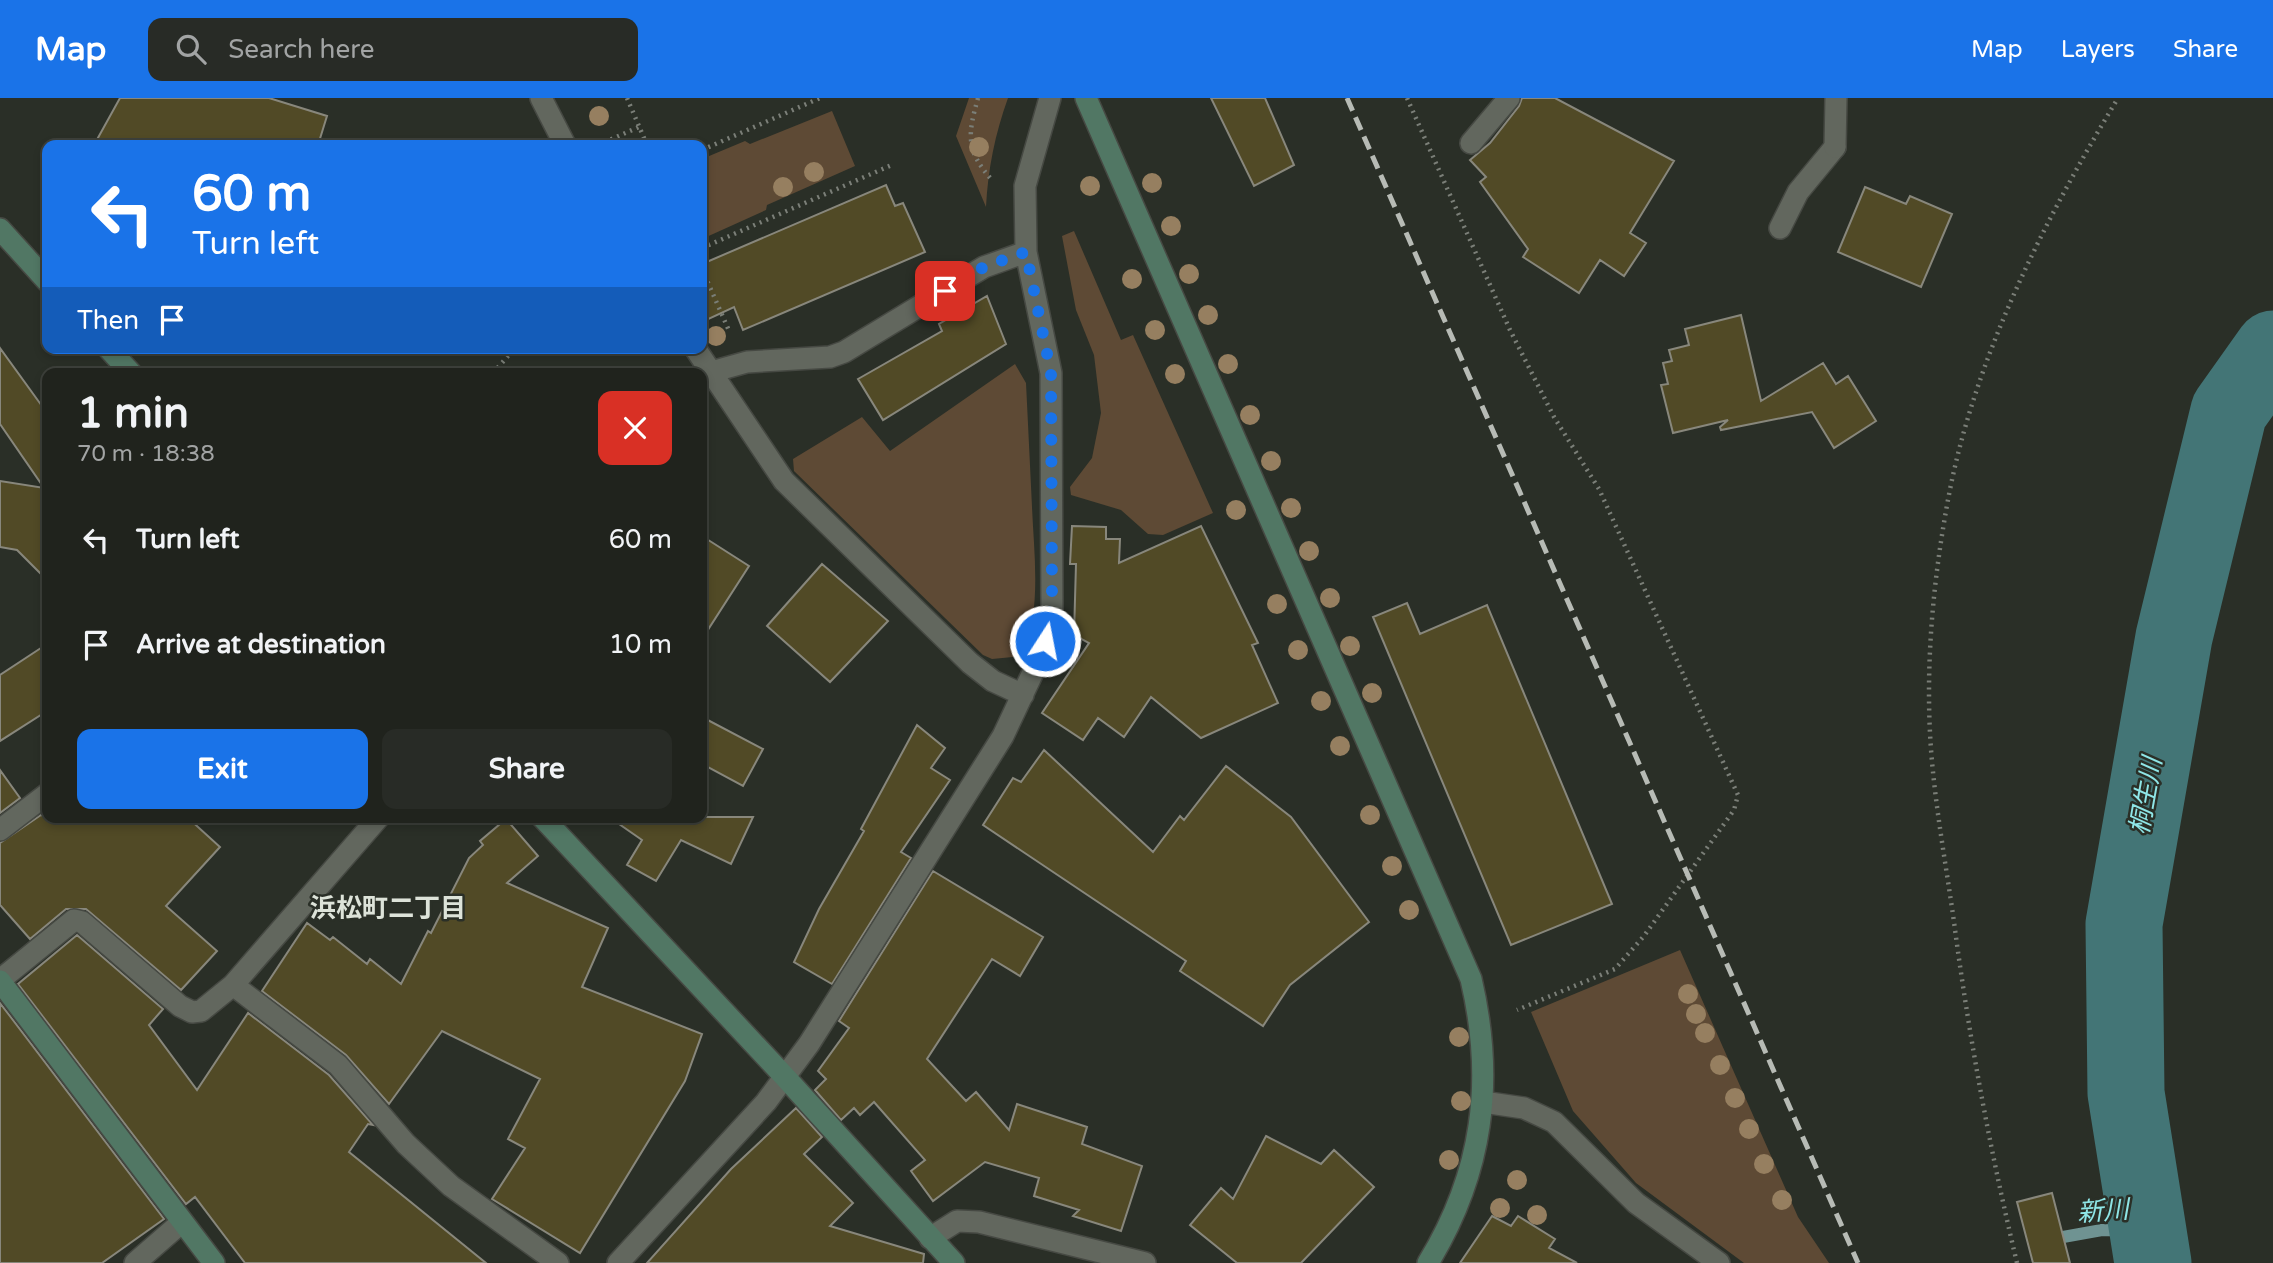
<!DOCTYPE html>
<meta charset="utf-8">
<style>
:root{--surface:#20231d;--page:#282b26;--text:#f1f3f6;--muted:#a2a4a4;--line:#3d403b;--accent:#1a73e8}
body{margin:0;font-family:"Varela Round","Noto Sans JP",sans-serif;background:var(--page);color:var(--text);height:100vh;display:flex;flex-direction:column;font-size:26px;white-space:nowrap}
*{box-sizing:border-box;margin:0}
p{font-size:23px;color:var(--muted)}
.icon{flex:none;width:38px;height:38px;fill:none;stroke:currentColor;stroke-width:2;stroke-linecap:round;stroke-linejoin:round}
.map{position:relative;flex:1;overflow:hidden}
.drawer{position:absolute;left:42px;top:270px;width:665px;height:455px;display:flex;flex-direction:column;background:var(--surface);border-radius:14px;box-shadow:0 4px 10px #0003,0 0 0 2px var(--line)}
.drawer>*{flex:none}
.hud{position:absolute;left:42px;top:42px;width:665px;height:214px;border-radius:14px;box-shadow:0 4px 10px #0003,0 0 0 2px var(--line);background:#1a73e8;color:#fff;overflow:hidden}
.pin{position:absolute;display:grid;place-items:center;width:60px;height:60px;color:#fff;margin:-30px;border-radius:14px;box-shadow:0 4px 10px #0006}
.me{position:absolute;width:77px;margin:-38px;rotate:11deg;stroke-linejoin:round;filter:drop-shadow(0 0 5px #0008)}
.turn{display:flex;align-items:center;gap:24px;height:147px;padding:0 35px;font-size:32px}
.turn .icon{width:91px;height:91px;stroke-width:2.5}
.turn b{display:block;font-size:49px;line-height:60px}
.then{display:flex;align-items:center;height:66px;padding:0 35px;background:#0003;gap:14px;font-size:26px}
.round{display:grid;place-items:center;flex:none;width:74px;height:74px;border-radius:14px;background:var(--page)}
.headline{display:flex;align-items:center;justify-content:space-between;height:119px;padding:0 35px}
h1{font-size:42px;font-weight:700;line-height:52px}
.cta{display:flex;gap:14px;margin-top:auto;padding:14px 35px}
.cta a{flex:1;height:80px;border-radius:14px;background:var(--accent);color:#fff;font-size:28px;font-weight:700;line-height:80px;text-align:center}
.cta a+a{background:var(--page);color:var(--text)}
ul{padding:0;list-style:none}
li{display:flex;align-items:center;gap:21px;height:105px;padding:0 35px}
li div{flex:1}
li b{display:block;font-size:26px}
li em{font-style:normal}
header{display:flex;align-items:center;gap:42px;box-sizing:border-box;height:98px;padding:0 35px;background:var(--accent);color:#fff}
header strong{font-size:33px}
nav{display:flex;gap:38px;margin-inline-start:auto;font-size:24px}
.search{width:490px;height:63px;background:var(--page);display:flex;align-items:center;gap:18px;box-sizing:border-box;padding:0 24px;border-radius:14px;color:var(--muted);font-size:26px}
.map>svg:first-child{display:block}
</style>
<header>
<strong>Map</strong>
<div class="search"><svg class="icon" aria-label="search" viewBox="0 0 24 24"><circle cx="10" cy="10" r="6"/><path d="M15 15l6 6"/></svg>Search here</div>
<nav><a>Map</a><a>Layers</a><a>Share</a></nav>
</header>
<div class="map">
<svg width="2273" height="1165" viewBox="0 0 2273 1165">
<rect width="100%" height="100%" fill="#2a2f27"/>
<path fill="#5e4a35" d="M969,0h39c-13,36 -20,71 -22,109l-30,-71z
M832,13l23,55 -88,39 -1,5 -64,29v-80l43,-18 5,3z
M1074,133l47,109 12,-5 80,178 -50,22 -15,-1 -27,-24 -50,-15 -1,-8 22,-29 9,-45 -7,-58 -18,-45 -14,-74z
M1015,266l11,19c2,41 4,82 6,124 2,48 10,104 -10,149l-30,3 -9,-4 -189,-184 -1,-12 69,-42 28,34z
M1680,852l118,267 31,46h-85l-108,-80 -63,-72 -42,-99z"/>
<g fill="none" stroke-linecap="round" stroke-linejoin="round">
<path stroke="#6f9392" stroke-width="12" d="M2063,1139l39,-7 43,1"/>
<path stroke="#437576" stroke-width="77" d="M2153,1165l-27,-170 -2,-169 50,-287 55,-226 44,-62"/>
</g>
<path fill="#514a26" stroke="#88877c" stroke-width="2" d="M120,0h149l58,18 -9,29h-224z
M1211,0h54l29,67 -40,21z
M1522,0h33l119,63 -44,72 16,10 -22,33 -24,-16 -21,33 -56,-36 5,-8 -48,-67 6,-5 -16,-17 20,-17 29,-37z
M886,87l9,21 8,-3 22,49 -182,78 -9,-23 -32,15v-58z
M1865,89l41,17 4,-8 42,18 -31,73 -83,-35z
M987,198l19,48 -123,76 -25,-41 84,-48 -3,-7z
M1741,217l20,86 62,-38 13,21 12,-8 28,45 -42,27 -22,-36 -91,18 -1,-3 8,-7 -55,13 -12,-48 7,-1 -5,-21 9,-2 -3,-11 20,-5 -4,-16z
M0,250l47,65v167l-30,-30 -17,-3v-66l44,7 -44,-64z
M1072,428l34,1v12h14l-1,24 82,-37 57,117 -6,2 26,58 -77,35 -50,-41 -27,40 -26,-19 -15,22 -41,-27 47,-70 -15,-8 2,-71h-6z
M702,438l47,30 -47,73z
M822,466l66,57 -58,61 -63,-56z
M1407,505l13,31 67,-29 125,299 -101,41 -138,-328z
M47,546v67l-47,30v-66z
M702,619l61,32 -20,37 -41,-22z
M917,627l28,23 -14,20 19,12 -49,72 10,6 -79,126 -38,-22 25,-53 45,-78 -3,-2z
M1044,652l109,102 27,-36 4,4 42,-54 65,51 78,105 -79,63 -27,41 -83,-55 6,-10 -203,-136 30,-47 8,4z
M0,672l20,28 -20,15z
M41,717l146,2 33,30 -54,59 51,45 -36,39 -95,-81h-20l-36,30 -30,-34v-62z
M609,719h144l-22,47 -50,-24 -25,41 -29,-16 15,-25z
M506,721l32,37 -31,27 101,45 -26,59 120,47 -17,47 -105,172 -88,-54 33,-51 -17,-9 32,-60 -98,-48 -53,73 -43,-49 -84,-64 45,-68 23,17 3,-3 34,27 3,-5 31,25 27,-53 3,2 38,-75 14,-13 -3,-4z
M933,773l110,66 -23,39 -28,-17 -65,100 39,42 10,-9 33,38 8,-26 70,23 -5,17 60,22 -21,65 -48,-15 6,-6 -45,-14 5,-18 -54,-16 -52,39 -22,-30 14,-11 -51,-58 -14,13 -6,-7 -13,12 -26,-30 11,-11 -8,-8 31,-43 -10,-7z
M77,837l86,74 -14,16 48,65 51,-77 81,62 44,50 -5,-1 -19,28 137,111h-241l-50,-66 -9,7 -168,-220z
M0,905l164,216 -62,44h-102z
M796,1010l26,29 -18,17 49,49 -23,23 94,28 -1,9h-276l84,-94z
M1266,1038l55,28 13,-14 40,37 -73,76h-64l-47,-38 31,-37 12,11z
M2052,1095l18,70h-37l-16,-61z
M1492,1118l19,10 7,-10 37,23 -6,9 28,15h-117z"/>
<g fill="none" stroke-linecap="round" stroke-linejoin="round">
<defs>
<path id="lane" d="M1471,45l38,-45
M1780,130l18,-36 37,-45
M0,732l47,-36
M0,882l74,-60 8,2 98,84 12,6 9,-1 32,-26 146,-168
M233,887l105,80 68,79 45,42 107,77
M930,1140l27,-17 22,1 166,41
M135,1165l47,-41"/>
<path id="street" d="M541,0l24,47
M1835,49l1,-49
M695,250l89,133 186,182 23,18 30,14
M711,274l36,-10 83,-5 14,-5 140,-85 42,-15
M1483,1004l41,6 30,14 82,81 83,60
M618,1165l148,-161 43,-58 194,-308 33,-70 16,-53 -1,-240 -25,-121 -1,-66 25,-88"/>
<path id="secondary" d="M1086,0l385,881c24,102 12,194 -43,284
M0,131l47,52
M108,250l23,25
M542,719l243,260 169,186
M0,883l214,282"/>
</defs>
<use href="#lane" stroke="#464943" stroke-width="24"/>
<use href="#street" stroke="#464943" stroke-width="24"/>
<use href="#secondary" stroke="#464943" stroke-width="24"/>
<path stroke="#7b7f78" stroke-width="4.5" stroke-dasharray="2 5" stroke-linecap="butt" d="M627,0l20,47
M978,0c-10,36 -13,52 14,82
M1407,0l103,232 44,87 45,72 139,306 -4,15 -90,126 -29,33 -98,41
M598,47l41,-18
M702,52l118,-52
M702,150l192,-84
M702,171l28,64
M493,275l22,-25
M2017,1165c-27,-113 -48,-226 -63,-341 -7,-50 -16,-100 -21,-150 -9,-86 -2,-176 13,-261 25,-147 96,-287 172,-413"/>
<use href="#lane" stroke="#62675e" stroke-width="21"/>
<use href="#street" stroke="#62675e" stroke-width="21"/>
<use href="#secondary" stroke="#517764" stroke-width="21"/>
<path stroke="#b7bbb5" stroke-width="5" stroke-dasharray="14 7" stroke-linecap="butt" d="M1347,0l511,1165"/>
</g>
<g fill="#967f60">
<circle cx="599" cy="18" r="10"/>
<circle cx="979" cy="49" r="10"/>
<circle cx="814" cy="74" r="10"/>
<circle cx="1152" cy="85" r="10"/>
<circle cx="1090" cy="88" r="10"/>
<circle cx="783" cy="89" r="10"/>
<circle cx="1171" cy="128" r="10"/>
<circle cx="1189" cy="176" r="10"/>
<circle cx="1132" cy="181" r="10"/>
<circle cx="1208" cy="217" r="10"/>
<circle cx="1155" cy="232" r="10"/>
<circle cx="716" cy="238" r="10"/>
<circle cx="1228" cy="266" r="10"/>
<circle cx="1175" cy="276" r="10"/>
<circle cx="1250" cy="317" r="10"/>
<circle cx="1271" cy="363" r="10"/>
<circle cx="1291" cy="410" r="10"/>
<circle cx="1236" cy="412" r="10"/>
<circle cx="1309" cy="453" r="10"/>
<circle cx="1330" cy="500" r="10"/>
<circle cx="1277" cy="506" r="10"/>
<circle cx="1350" cy="548" r="10"/>
<circle cx="1298" cy="552" r="10"/>
<circle cx="1372" cy="595" r="10"/>
<circle cx="1321" cy="603" r="10"/>
<circle cx="1340" cy="648" r="10"/>
<circle cx="1370" cy="717" r="10"/>
<circle cx="1392" cy="768" r="10"/>
<circle cx="1409" cy="812" r="10"/>
<circle cx="1688" cy="896" r="10"/>
<circle cx="1696" cy="916" r="10"/>
<circle cx="1705" cy="935" r="10"/>
<circle cx="1459" cy="939" r="10"/>
<circle cx="1720" cy="967" r="10"/>
<circle cx="1735" cy="1000" r="10"/>
<circle cx="1461" cy="1003" r="10"/>
<circle cx="1749" cy="1031" r="10"/>
<circle cx="1449" cy="1062" r="10"/>
<circle cx="1764" cy="1066" r="10"/>
<circle cx="1517" cy="1082" r="10"/>
<circle cx="1782" cy="1102" r="10"/>
<circle cx="1500" cy="1110" r="10"/>
<circle cx="1537" cy="1117" r="10"/>
</g>
<g fill="none" stroke-linecap="round" stroke-linejoin="round">
<path stroke="#1a73e8" stroke-width="12" stroke-dasharray="0 21.6" d="M945,193l39,-24 42,-15 25,121 1,222 -7,46"/>
</g>
<g text-anchor="middle" dominant-baseline="central" stroke-width="5" stroke-linejoin="round" paint-order="stroke">
<g font-size="26" font-style="italic" fill="#8fe6e7" stroke="#2a2f27">
<text transform="translate(2146 698) rotate(-80)">桐生川</text>
<text transform="translate(2103 1113) rotate(-4)">新川</text>
</g>
<g font-size="26" font-weight="bold" fill="#dde3d9" stroke="#2a2f27">
<text x="388" y="810">浜松町二丁目</text>
</g>
</g>
</svg>
<div class="pin" style="left:945px;top:193px;background:#d93025"><svg class="icon" aria-label="arrive" viewBox="0 0 24 24"><path d="M6 21V4h12l-3 4 3 4H6"/></svg></div>
<svg class="me" style="left:1045px;top:543px" viewBox="-20 -20 40 40"><circle r="17" fill="#1a73e8" stroke="#fff" stroke-width="3"/><path d="M0-11L8 9 0 5-8 9z" fill="#fff"/></svg>
<div class="hud">
<div class="turn"><svg class="icon" aria-label="left" viewBox="0 0 24 24"><path d="M17 20v-9H6M10 6l-5 5 5 5"/></svg><div><b>60 m</b>Turn left</div></div>
<div class="then">Then<svg class="icon" aria-label="arrive" viewBox="0 0 24 24"><path d="M6 21V4h12l-3 4 3 4H6"/></svg></div>
</div>
<section class="drawer">
<div class="headline"><div><h1>1 min</h1><p>70 m · 18:38</p></div><a class="round" style="background:#d93025;color:#fff"><svg class="icon" aria-label="close" viewBox="0 0 24 24"><path d="M6 6l12 12M18 6L6 18"/></svg></a></div>
<ul>
<li><svg class="icon" aria-label="left" viewBox="0 0 24 24"><path d="M17 20v-9H6M10 6l-5 5 5 5"/></svg><div><b>Turn left</b></div><em>60 m</em></li>
<li><svg class="icon" aria-label="arrive" viewBox="0 0 24 24"><path d="M6 21V4h12l-3 4 3 4H6"/></svg><div><b>Arrive at destination</b></div><em>10 m</em></li>
</ul>
<div class="cta"><a>Exit</a><a>Share</a></div>
</section>
</div>
